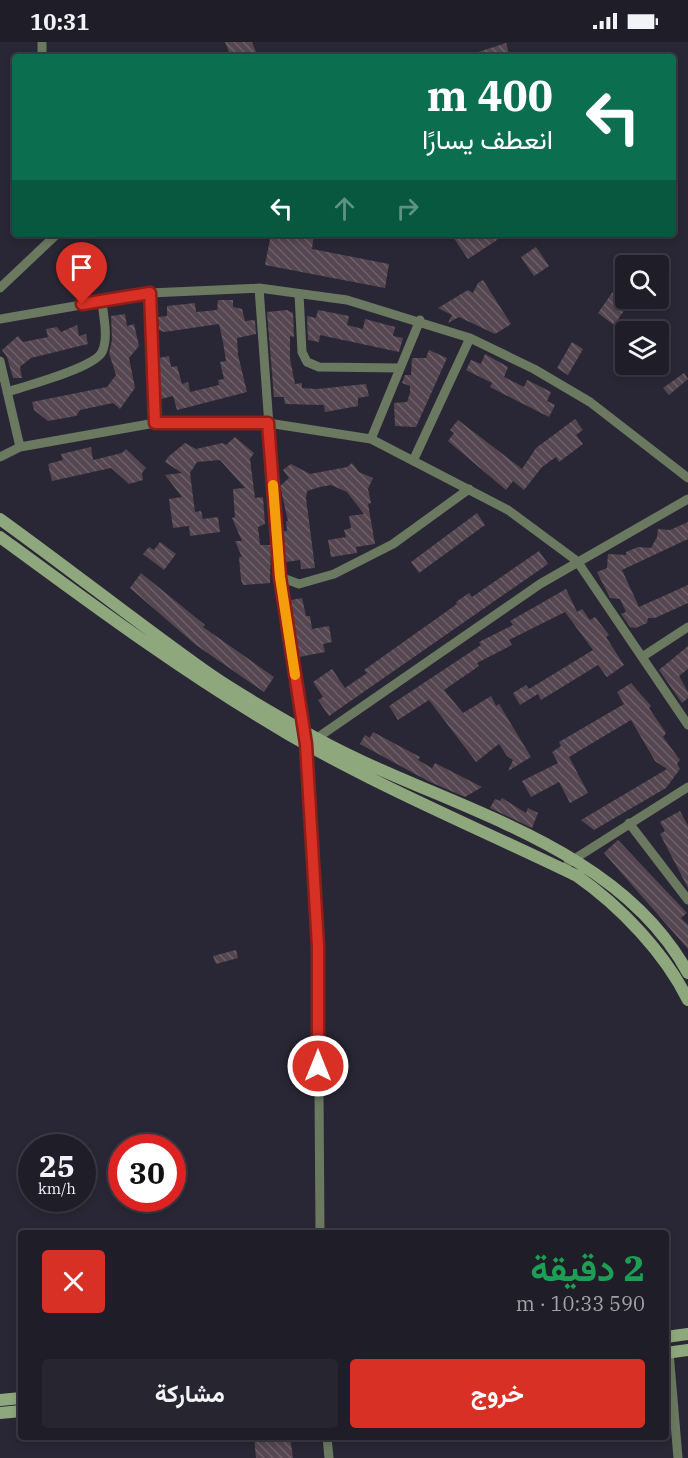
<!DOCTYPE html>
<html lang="ar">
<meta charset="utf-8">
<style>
:root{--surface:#1f1d28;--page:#272630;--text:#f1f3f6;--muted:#a1a2a8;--line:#3c3b45;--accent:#d93025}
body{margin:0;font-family:"IBM Plex Serif",Vazirmatn,serif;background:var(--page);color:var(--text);direction:rtl;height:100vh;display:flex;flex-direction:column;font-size:22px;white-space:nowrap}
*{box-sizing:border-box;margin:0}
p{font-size:20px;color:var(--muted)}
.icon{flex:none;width:33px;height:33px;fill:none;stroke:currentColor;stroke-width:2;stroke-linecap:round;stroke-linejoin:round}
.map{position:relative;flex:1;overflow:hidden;direction:ltr}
.drawer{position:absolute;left:18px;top:1188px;width:651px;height:210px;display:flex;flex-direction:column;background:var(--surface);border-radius:6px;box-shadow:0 3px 9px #0003,0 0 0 2px var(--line);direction:rtl}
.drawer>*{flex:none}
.hud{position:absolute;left:12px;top:12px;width:664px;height:183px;border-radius:6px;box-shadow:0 3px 9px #0003,0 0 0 2px var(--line);direction:rtl;background:#0b6e4f;color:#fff;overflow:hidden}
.controls{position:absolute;left:615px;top:213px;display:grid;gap:12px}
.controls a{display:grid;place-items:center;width:54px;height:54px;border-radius:6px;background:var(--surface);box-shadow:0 3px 9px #0003,0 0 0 2px var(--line);font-size:30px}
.speed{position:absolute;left:18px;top:1092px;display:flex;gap:12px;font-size:30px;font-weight:700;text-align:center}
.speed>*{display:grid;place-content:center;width:78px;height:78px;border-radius:50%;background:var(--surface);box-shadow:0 3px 9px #0003,0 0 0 2px var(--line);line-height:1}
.speed small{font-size:15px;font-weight:400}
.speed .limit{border:9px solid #d22;background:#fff;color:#111}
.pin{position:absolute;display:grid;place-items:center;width:51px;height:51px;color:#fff;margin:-62px -26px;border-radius:50% 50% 50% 0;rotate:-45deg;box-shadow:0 0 6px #0007}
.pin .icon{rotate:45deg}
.me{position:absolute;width:66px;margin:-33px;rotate:0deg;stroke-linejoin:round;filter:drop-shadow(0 0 4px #0008)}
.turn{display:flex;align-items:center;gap:21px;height:126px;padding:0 24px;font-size:27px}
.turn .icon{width:78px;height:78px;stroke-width:2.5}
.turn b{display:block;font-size:42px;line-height:51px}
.lanes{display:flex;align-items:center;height:57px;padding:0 24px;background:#0003;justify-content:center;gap:30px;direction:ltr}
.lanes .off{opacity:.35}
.round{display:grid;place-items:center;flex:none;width:63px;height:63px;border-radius:6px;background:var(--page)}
.headline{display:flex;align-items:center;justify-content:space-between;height:102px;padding:0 24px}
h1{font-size:36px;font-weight:700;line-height:45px;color:#1e9e55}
.action{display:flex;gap:12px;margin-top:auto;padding:12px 24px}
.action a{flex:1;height:69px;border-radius:6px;background:var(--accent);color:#fff;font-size:24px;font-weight:700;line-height:69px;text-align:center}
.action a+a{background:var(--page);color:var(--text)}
.status{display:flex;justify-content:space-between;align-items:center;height:42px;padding:0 30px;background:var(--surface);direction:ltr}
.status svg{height:16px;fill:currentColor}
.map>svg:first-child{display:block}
</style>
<div class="status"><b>10:31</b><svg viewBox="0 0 49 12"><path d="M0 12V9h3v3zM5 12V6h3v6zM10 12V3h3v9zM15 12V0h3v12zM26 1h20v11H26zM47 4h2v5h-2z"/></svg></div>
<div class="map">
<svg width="688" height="1416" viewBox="0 0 688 1416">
<defs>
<pattern id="building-back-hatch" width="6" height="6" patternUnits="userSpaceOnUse" patternTransform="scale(1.5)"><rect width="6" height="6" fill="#554650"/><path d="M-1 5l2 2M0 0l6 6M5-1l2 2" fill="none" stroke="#6d616a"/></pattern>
</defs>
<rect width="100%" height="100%" fill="#292735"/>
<path fill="url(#building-back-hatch)" d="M225,0h27l6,15h-27z
M506,1l4,14h-41v-2z
M271,192h43l-2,15 77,15 -4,24 -120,-23z
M451,192h55l-38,25z
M536,205l13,19 -15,10 -13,-19z
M483,238l28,44 -16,10 -36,-17 -11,6 4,-8 -14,-7 30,-18 5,3 5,-10z
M614,248l16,12 -16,23 -16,-12z
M218,258h15v7l9,2 3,12 10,-1 1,14 -19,4 1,17 9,37 -70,18 -4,-14 -12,3 -2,-41 10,-2 2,11 6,-1 5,18 6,-2 2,10 29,-7 -1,-5 6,-1 -4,-17 6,-1 -3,-19 -4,-18 -55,8 -5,-2 -1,-13 9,-1v-10l19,-2 9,-1 1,9 21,-2z
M287,268l6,3 1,24 -4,-1v23l5,25 7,-1v5l15,1 49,-5 3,12 -11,2v8l-33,6 -1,-7 -39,-1 -1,-7h-10l-7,-85z
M318,268l31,6 -2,9 16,4 2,-10 30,8 -2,9 10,2 -4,14 -79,-17 -1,7 -11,-2 -1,-24 9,2z
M125,272l2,12 7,-2 5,22 -10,12 6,30 -15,21 -7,-6 -33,7 -4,6 -28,5 -14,-11 -2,-8 75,-15 9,-12 -7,-22 3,-13 -1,-24z
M77,283l2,11 7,-2 2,10 -57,14 -11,9 2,11h-9l-6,-21 -5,-7 16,-14 5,6 25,-5 -2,-8 11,-2 4,5z
M572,300l11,7 -15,26 -11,-7z
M429,308l18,8 -31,69 -21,-1 -1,-23 13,-1 3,-9v-7l-8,-3 3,-8h6l1,-17h14z
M485,312l23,13 -4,10 20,10 3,-7 24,12 -4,9 8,4 -6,12 -59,-30 2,-4 -26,-13 5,-10 10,4z
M684,331l4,6 -19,16 -6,-7z
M575,377l8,11 -7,5 7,9 -24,18 -3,-5 -14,10 -18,23 -11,-9 -7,9 -58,-49 6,-8 -4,-3 8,-10 64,49 14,-21z
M235,395l19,16 -4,6 5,39 8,-1 2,27 -7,3 2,18h11l-1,38 -27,2 -2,-5 -2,-23h3l-7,-16h7l-10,-23 3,-1 -2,-28 12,-1 -25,-28 -23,2 -7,11 5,39 6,-1 2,8 15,-2 2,15 -30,4 -1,-10 -16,2 -4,-29 13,-2 -17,-22 17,-2 -17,-11 3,-5 17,-14 11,6 26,-6 4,2z
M91,405l2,13 29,-7 4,-4 20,19 -4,5 1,7 -14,4 -18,-16 -59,13 -4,-17 15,-4 -2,-6z
M352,421l7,9 14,6 -5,11 3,14 -3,1 7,40 -19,3 1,6 -26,4 -3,-17 18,-3 -2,-7 7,-2 -2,-12 15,-2 -17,-22 -16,-7 -11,2 -13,4 -1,7 9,70 -14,1 -1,-9 -14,2 -3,-31h4l-1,-10h2l-8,-35 9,-8 -6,-8 8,-6 19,10 37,-7z
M477,471l8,12 -66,48 -8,-11z
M688,480v17l-66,31 17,37 49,-22v18l-33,15h-7l-1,5 -11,5 -6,-1 -9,-13 5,-2 -6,-13 -10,-1 -13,-26 10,-4 1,-14 18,1v-3l12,-5 13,1 6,-11 1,-8 12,1z
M160,500l16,12 -12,16 -21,-16 6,-7 5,3z
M539,509l9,13 -219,152 -11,-16 5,-3 -10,-15 19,-13 13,19 22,-15 -3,-3 93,-66 -1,-2 13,-9 3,4z
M141,531l64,52 -2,2 71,50 -10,15 -68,-47 -66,-57z
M566,547l11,23 5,-3 8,11 5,-3 14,18 -3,2 18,28 -17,12 -9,-12 -57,35 -3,-6 -18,11 -7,-12 13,-8 3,4 64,-39 -28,-38 -56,28 3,5 -35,18 2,3 -35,24 19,23 28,-17 5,10 3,-2 32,53 -23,14 5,-11 -6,-4 -8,-12 -23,18 -47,-62 -31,20 -9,-14 92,-61 -2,-3 34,-17 -3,-4z
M302,556l4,18h4l2,13 17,-3 3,16 -9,2 2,8 -26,5 -8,-57z
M688,604v23l-9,7 9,16v6l-6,5 -23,-33z
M631,641l20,23 -2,2 17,25 -3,4 17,23 -3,4 3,5 -14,19 -72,42 -13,-10 86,-51 -12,-8 -24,-41 -62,37 19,36 -18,10 -11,-21 -28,15 -9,-16 36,-18 -6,-11 9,-6 -2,-4 65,-38 -7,-12z
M373,690l47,25 -2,3 14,8 3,-5 47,24 -17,10 -37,-16 -68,-37 5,-9 5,3z
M502,756l24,15 2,-5 10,5 -6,15 -42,-20 5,-9 5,2z
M680,769l8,15v62l-28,-54 5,-3 -5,-9z
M618,798l69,73 -6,5 7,7v24l-84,-96z
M236,908l2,8 -22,6 -3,-8z
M254,1395h36l3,21h-37z"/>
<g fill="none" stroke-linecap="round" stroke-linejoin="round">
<path stroke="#6a795f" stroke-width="9" d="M42,0v15
M0,246l57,-54
M259,246l21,289 26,167 12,202 2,287
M150,251l5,130
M299,252l3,58 5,10 12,5 81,1
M0,277l150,-26 109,-5 88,12 123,38 64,31 56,33 98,76
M0,319l20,86
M7,350c19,-6 87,-24 95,-40 7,-15 1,-36 0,-52
M371,397l49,-119
M0,415l20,-10 135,-24h113l103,16 137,71 69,51 111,164
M413,419l57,-123
M280,535l19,7 35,-10 59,-30 76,-55
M642,615l46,-30
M317,696l223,-154 148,-85
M629,781l59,77
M568,821l120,-76
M669,1310l9,106
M327,1395l2,21"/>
<path stroke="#8fa77c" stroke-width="12" d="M0,477c71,51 140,106 211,156 29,20 60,37 89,54 127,76 312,105 388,244
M0,495c94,69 187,138 288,197 93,54 192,95 289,142 43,30 88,77 111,124
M666,1295l22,-3
M666,1311l22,-3
M0,1358l21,-2
M0,1371l21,-2"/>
</g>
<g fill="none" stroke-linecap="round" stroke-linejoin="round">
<defs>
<path id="route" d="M82,262l68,-11 5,130h113l12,154 26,167 12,202v120"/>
</defs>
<use href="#route" stroke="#8d1f18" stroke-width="15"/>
<use href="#route" stroke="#d93025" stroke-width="10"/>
<path stroke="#f59e0b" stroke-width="10" d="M273,443l7,92 15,98"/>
</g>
</svg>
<div class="controls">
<a><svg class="icon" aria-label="search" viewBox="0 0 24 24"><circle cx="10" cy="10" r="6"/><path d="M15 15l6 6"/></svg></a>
<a><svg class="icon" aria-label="layers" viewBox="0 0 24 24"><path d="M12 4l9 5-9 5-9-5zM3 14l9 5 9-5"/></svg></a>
</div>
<div class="speed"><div>25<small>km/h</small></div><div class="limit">30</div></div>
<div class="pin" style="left:82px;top:262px;background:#d93025"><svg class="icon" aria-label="arrive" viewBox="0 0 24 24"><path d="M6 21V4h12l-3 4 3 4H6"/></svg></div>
<svg class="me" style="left:318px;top:1024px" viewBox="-20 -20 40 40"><circle r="17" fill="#d93025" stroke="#fff" stroke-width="3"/><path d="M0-11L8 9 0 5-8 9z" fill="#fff"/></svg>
<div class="hud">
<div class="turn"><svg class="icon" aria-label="left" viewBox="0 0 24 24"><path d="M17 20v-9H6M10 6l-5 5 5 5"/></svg><div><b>400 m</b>انعطف يسارًا</div></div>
<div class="lanes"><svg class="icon" aria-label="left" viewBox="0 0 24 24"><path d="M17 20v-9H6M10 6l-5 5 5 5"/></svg><svg class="icon off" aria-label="ahead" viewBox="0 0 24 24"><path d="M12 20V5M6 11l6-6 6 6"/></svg><svg class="icon off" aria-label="right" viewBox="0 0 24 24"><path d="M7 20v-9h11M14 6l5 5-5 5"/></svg></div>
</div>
<section class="drawer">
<div class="headline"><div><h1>2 دقيقة</h1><p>590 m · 10:33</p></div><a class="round" style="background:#d93025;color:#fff"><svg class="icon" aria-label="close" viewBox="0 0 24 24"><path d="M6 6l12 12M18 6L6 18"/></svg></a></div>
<div class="action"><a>خروج</a><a>مشاركة</a></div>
</section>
</div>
